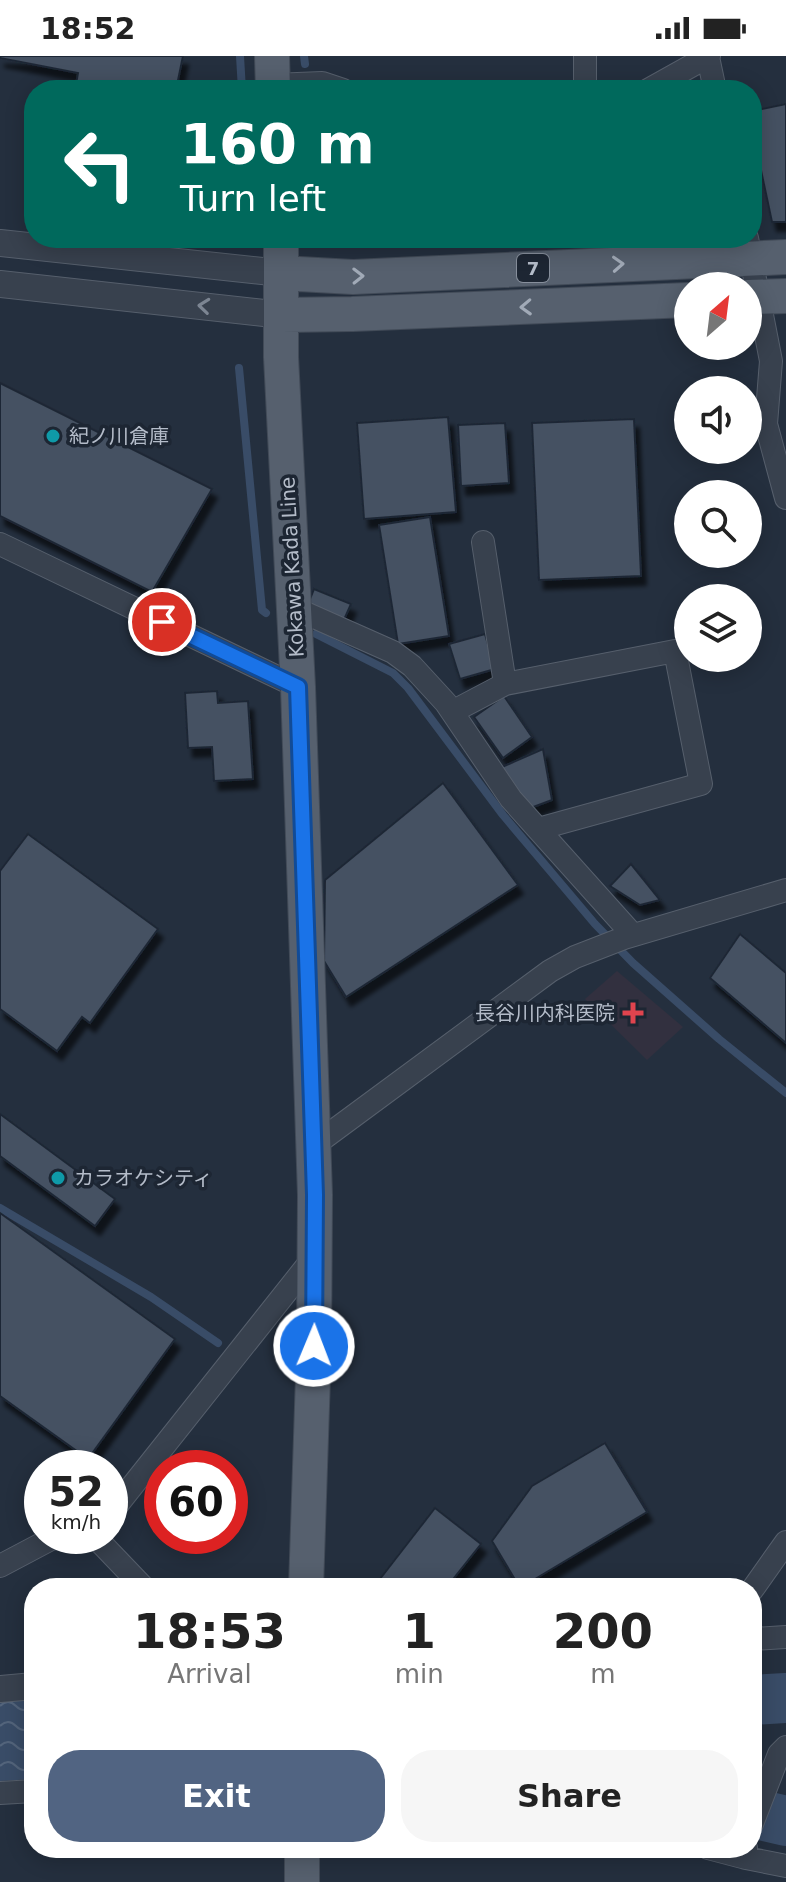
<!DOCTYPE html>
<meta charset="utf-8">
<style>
:root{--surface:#fff;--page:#f6f6f6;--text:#222;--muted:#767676;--accent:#516482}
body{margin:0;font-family:"DejaVu Sans","Noto Sans JP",sans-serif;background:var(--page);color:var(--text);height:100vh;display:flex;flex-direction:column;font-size:30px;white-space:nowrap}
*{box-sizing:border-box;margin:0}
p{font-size:26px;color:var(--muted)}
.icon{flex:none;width:44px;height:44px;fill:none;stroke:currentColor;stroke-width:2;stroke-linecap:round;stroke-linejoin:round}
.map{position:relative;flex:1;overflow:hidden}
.side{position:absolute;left:24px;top:1522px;width:738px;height:280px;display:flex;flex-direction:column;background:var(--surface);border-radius:32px;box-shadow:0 4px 20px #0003}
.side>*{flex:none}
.guide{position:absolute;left:24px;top:24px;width:738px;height:168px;border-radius:32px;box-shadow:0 4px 20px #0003;background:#00695c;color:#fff;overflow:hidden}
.needle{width:52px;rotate:28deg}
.tools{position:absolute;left:674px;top:216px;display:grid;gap:16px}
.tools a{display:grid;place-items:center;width:88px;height:88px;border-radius:50%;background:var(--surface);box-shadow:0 4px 20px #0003;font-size:40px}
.speed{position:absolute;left:24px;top:1394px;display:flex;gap:16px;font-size:40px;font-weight:700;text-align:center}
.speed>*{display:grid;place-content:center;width:104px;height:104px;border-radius:50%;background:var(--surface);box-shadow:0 4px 20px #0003;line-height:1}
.speed small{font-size:20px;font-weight:400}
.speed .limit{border:12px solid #d22;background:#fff;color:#111}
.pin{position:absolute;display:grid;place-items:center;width:68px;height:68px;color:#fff;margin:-34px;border:4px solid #fff;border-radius:50%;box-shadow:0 2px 8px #0007}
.me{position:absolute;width:88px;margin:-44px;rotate:1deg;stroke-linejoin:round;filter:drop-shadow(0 0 6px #0008)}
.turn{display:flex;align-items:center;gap:28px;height:168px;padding:0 24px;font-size:36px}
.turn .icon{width:104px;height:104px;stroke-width:2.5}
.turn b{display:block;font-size:56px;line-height:68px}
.eta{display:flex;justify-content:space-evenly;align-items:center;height:136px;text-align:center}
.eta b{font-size:48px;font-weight:700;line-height:56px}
.button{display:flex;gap:16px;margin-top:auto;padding:16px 24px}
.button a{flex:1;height:92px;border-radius:32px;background:var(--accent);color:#fff;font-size:32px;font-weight:700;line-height:92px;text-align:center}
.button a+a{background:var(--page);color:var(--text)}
.status{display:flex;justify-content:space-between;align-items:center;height:56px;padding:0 40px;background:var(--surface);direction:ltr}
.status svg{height:22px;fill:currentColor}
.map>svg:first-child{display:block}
</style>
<div class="status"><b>18:52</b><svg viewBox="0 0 49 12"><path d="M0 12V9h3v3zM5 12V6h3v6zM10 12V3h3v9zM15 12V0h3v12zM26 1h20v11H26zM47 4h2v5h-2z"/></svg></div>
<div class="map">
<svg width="786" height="1826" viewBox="0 0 786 1826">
<defs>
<pattern id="water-waves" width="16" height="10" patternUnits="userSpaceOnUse" patternTransform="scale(2)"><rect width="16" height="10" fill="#394c67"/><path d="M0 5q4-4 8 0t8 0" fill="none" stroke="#53647b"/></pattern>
<filter id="shadow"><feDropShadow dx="5" dy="9" stdDeviation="2" flood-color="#0009"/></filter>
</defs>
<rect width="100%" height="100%" fill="#242f3e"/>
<path fill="#32303f" d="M617,915l66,56 -36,33 -62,-61z"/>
<path fill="url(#water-waves)" d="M34,1643v80l-34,2v-79z"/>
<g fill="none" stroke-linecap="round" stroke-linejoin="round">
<path stroke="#394c67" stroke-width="8" d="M240,0l2,34
M304,0l1,8
M239,312l23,242 4,3
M316,578l77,39 15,15 95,127 92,109 38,39 86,76 67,54
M0,1152l151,89 67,46"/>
<path stroke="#394c67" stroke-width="50" d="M752,1644l34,-2
M752,1757l34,8"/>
</g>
<path fill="#455162" stroke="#1f2835" stroke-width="2" filter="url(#shadow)" d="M0,0h183l-7,34h-101l3,-17 -78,-15z
M786,48v118h-14l-20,-94v-17z
M0,327l212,106 -60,103 -152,-76z
M448,361l8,95 -92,7 -7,-96z
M634,363l7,157 -102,4 -7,-157z
M505,367l4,60 -48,3 -3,-61z
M430,461l19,119 -51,8 -19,-119z
M314,533l37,15 -8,18 -36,-15z
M485,578l10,35 -35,10 -11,-35z
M217,635l1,12 30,-2 5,78 -39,2 -2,-34 -24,1 -3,-55z
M504,640l28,41 -29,21 -29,-41z
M543,693l9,51 -24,9 -26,-42z
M443,727l75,102 -172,112 -22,-36 1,-81z
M28,778l130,95 -68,94 -8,-6 -25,34 -57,-42v-138z
M631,808l29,36 -20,5 -30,-19z
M740,878l46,39v70l-76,-65z
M0,1058l115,85 -20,27 -95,-70z
M0,1157l175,126 -87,120 -88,-63z
M605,1387l42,69 -127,76 -28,-47 40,-55z
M435,1452l46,36 -35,44h-73z"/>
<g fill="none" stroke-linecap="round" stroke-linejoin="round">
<defs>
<path id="minor" d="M585,0v34
M708,1l7,33
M273,29l49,-2 21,7
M648,34l61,-34
M747,182l24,123 -5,63 20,74
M483,486l22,142
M0,488l298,143
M294,552l99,44 19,14 34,37 65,96 122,136
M452,656l53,-28 170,-33 26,133 -163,45
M313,1090l237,-175 25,-14 49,-19 162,-48
M110,1458l204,-257
M86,1480l13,5 45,47
M0,1510l51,-27 16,-3
M752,1534l34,-48
M752,1583l34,-2
M0,1737l34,-2
M752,1768l27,-70 7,-7
M708,1792l38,10v-10
M746,1802l40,8"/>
<path id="tertiary" d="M0,187l281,30
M0,228l282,31
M0,1633l34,-3"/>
<path id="primary" d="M272,0l1,34
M281,182v119l17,330 17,508 -1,151 -8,242
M281,217l72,4 433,-20
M748,241l38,-1
M282,259l70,-1 336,-14
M302,1826v-34"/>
</defs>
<use href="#minor" stroke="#565f6c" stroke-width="24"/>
<use href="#tertiary" stroke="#565f6c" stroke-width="28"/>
<use href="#primary" stroke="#414a57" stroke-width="36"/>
<use href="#minor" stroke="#38414e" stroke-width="22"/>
<use href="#tertiary" stroke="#38414e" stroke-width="26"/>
<use href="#primary" stroke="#56606e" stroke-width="34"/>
</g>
<defs><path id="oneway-chevron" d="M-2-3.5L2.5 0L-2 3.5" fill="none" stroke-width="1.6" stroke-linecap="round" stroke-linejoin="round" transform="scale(2)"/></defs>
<g stroke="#a1aab7">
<use href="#oneway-chevron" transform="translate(618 208) rotate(-3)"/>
<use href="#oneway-chevron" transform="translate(358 220) rotate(-1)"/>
<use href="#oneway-chevron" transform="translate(526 251) rotate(178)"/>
</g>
<use stroke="#7c8592" href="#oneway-chevron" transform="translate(204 250) rotate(-174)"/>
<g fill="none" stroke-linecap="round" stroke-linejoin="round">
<defs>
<path id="route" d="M162,566l136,65 17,508 -1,151"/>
</defs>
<use href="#route" stroke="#114b97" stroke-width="20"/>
<use href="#route" stroke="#1a73e8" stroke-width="14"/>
</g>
<g fill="#0f9aa8" stroke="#1d2633" stroke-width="3">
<circle cx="53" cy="380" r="8"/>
<circle cx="58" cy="1122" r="8"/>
</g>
<path fill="#e0444e" stroke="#1d2633" stroke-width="3" d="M629 945h8v8h8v8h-8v8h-8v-8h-8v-8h8z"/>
<g text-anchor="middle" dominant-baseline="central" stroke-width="7" stroke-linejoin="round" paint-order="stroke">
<rect fill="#1d2633" stroke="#878f9c" stroke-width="2" x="517" y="198" width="32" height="28" rx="6"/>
<g font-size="18" font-weight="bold" fill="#b4bcc9">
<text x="533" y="212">7</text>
</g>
<g font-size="20" fill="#b4bcc9" stroke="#1d2633" text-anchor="start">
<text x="69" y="380">紀ノ川倉庫</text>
<text x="615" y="957" text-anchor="end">長谷川内科医院</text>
<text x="74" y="1122">カラオケシティ</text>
</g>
<g font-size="20" fill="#b4bcc9" stroke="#1d2633">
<text transform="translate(292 511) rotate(-93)">Kokawa Kada Line</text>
</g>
</g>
</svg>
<div class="tools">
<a><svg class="needle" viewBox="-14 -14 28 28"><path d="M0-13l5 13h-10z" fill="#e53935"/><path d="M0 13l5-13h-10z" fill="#767676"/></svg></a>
<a><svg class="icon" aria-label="sound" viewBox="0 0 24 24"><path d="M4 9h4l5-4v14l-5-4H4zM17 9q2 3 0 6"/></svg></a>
<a><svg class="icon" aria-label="search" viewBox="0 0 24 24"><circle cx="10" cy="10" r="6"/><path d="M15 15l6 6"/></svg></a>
<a><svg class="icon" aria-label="layers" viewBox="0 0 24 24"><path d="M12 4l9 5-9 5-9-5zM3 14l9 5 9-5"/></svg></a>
</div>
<div class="speed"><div>52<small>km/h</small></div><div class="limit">60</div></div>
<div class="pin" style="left:162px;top:566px;background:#d93025"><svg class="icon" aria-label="arrive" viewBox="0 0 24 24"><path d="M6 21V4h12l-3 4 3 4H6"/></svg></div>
<svg class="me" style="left:314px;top:1290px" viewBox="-20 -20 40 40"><circle r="17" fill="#1a73e8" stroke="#fff" stroke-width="3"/><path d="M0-11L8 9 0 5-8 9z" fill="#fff"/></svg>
<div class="guide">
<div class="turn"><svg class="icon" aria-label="left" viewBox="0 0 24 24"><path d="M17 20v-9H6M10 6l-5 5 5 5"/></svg><div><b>160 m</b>Turn left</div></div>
</div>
<section class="side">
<div class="eta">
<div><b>18:53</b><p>Arrival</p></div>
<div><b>1</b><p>min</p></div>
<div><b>200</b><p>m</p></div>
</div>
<div class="button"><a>Exit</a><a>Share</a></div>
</section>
</div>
